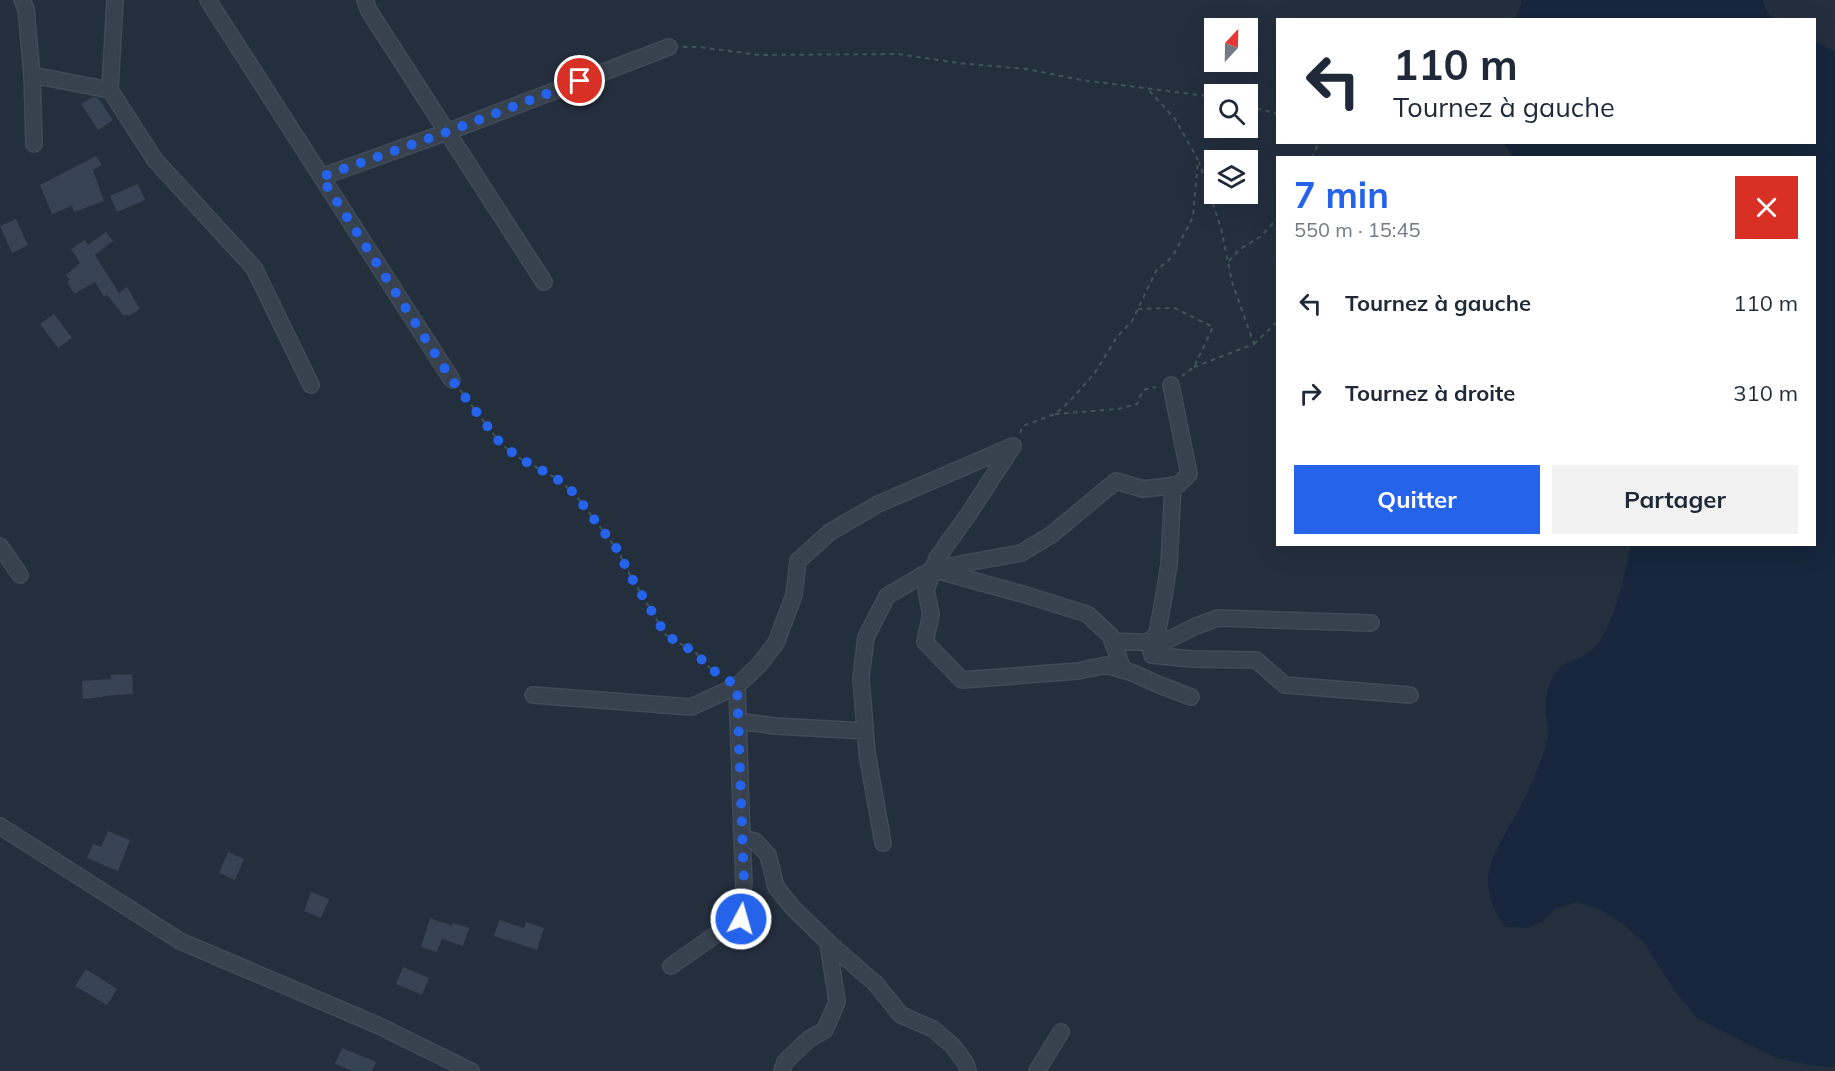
<!DOCTYPE html>
<html lang="fr">
<meta charset="utf-8">
<style>
:root{--surface:#fff;--page:#f2f2f3;--text:#1f2937;--muted:#747a83;--accent:#2563eb}
body{margin:0;font-family:Mulish,sans-serif;background:var(--page);color:var(--text);height:100vh;display:flex;flex-direction:column;font-size:22px;white-space:nowrap}
*{box-sizing:border-box;margin:0}
p{font-size:20px;color:var(--muted)}
.icon{flex:none;width:33px;height:33px;fill:none;stroke:currentColor;stroke-width:2;stroke-linecap:round;stroke-linejoin:round}
.map{position:relative;flex:1;overflow:hidden}
.panel{position:absolute;left:1276px;top:156px;width:540px;height:390px;display:flex;flex-direction:column;background:var(--surface);border-radius:0px;box-shadow:0 6px 24px #0002}
.panel>*{flex:none}
.guide{position:absolute;left:1276px;top:18px;width:540px;height:126px;border-radius:0px;box-shadow:0 6px 24px #0002;background:#fff;color:var(--text);overflow:hidden}
.needle{width:39px;rotate:22deg}
.buttons{position:absolute;left:1204px;top:18px;display:grid;gap:12px}
.buttons a{display:grid;place-items:center;width:54px;height:54px;border-radius:0px;background:var(--surface);box-shadow:0 6px 24px #0002;font-size:30px}
.pin{position:absolute;display:grid;place-items:center;width:51px;height:51px;color:#fff;margin:-26px;border:3px solid #fff;border-radius:50%;box-shadow:0 2px 6px #0007}
.me{position:absolute;width:66px;margin:-33px;rotate:6deg;stroke-linejoin:round;filter:drop-shadow(0 0 4px #0008)}
.turn{display:flex;align-items:center;gap:21px;height:126px;padding:0 18px;font-size:27px}
.turn .icon{width:78px;height:78px;stroke-width:2.5}
.turn b{display:block;font-size:42px;line-height:51px}
.round{display:grid;place-items:center;flex:none;width:63px;height:63px;border-radius:0px;background:var(--page)}
.summary{display:flex;align-items:center;justify-content:space-between;height:102px;padding:0 18px}
h1{font-size:36px;font-weight:700;line-height:45px;color:var(--accent)}
.action{display:flex;gap:12px;margin-top:auto;padding:12px 18px}
.action a{flex:1;height:69px;border-radius:0px;background:var(--accent);color:#fff;font-size:24px;font-weight:700;line-height:69px;text-align:center}
.action a+a{background:var(--page);color:var(--text)}
ul{padding:0;list-style:none}
li{display:flex;align-items:center;gap:18px;height:90px;padding:0 18px}
li div{flex:1}
li b{display:block;font-size:22px}
li em{font-style:normal}
.map>svg:first-child{display:block}
</style>
<div class="map">
<svg width="1835" height="1071" viewBox="0 0 1835 1071">
<rect width="100%" height="100%" fill="#242f3e"/>
<path fill="#17263c" d="M1521,0h242l3,10 7,9h-258l6,-14z
M1815,42l20,9v1016l-26,-2 -32,-7 -28,-13 -52,-27 -22,-27 -31,-48 -20,-18 -23,-15 -24,-8 -22,7 -13,13 -15,6 -22,-1c-10,-15 -17,-28 -17,-47 0,-23 23,-54 33,-75 11,-21 21,-44 27,-68 2,-8 -1,-14 -2,-22 -1,-13 0,-24 6,-36 8,-18 23,-17 36,-26 26,-18 36,-78 43,-108l184,-1v-386l-302,-1 -9,-14 311,-1z"/>
<path fill="#364354" d="M93,97l5,1 15,22 -15,10 -17,-26z
M96,156l6,9 -9,5 11,31 -30,11 -2,-6 -20,8 -12,-29z
M138,184l7,16 -28,12 -7,-16z
M16,219l12,26 -16,8 -12,-27z
M106,232l7,9 -18,14 24,38 8,-6 13,22 -11,7 -2,-2 -3,2 -17,-21 -3,2 -9,-15 -21,12 -7,-12 3,-2 -4,-5 14,-12 -9,-14 14,-9 3,5z
M54,314l18,24 -14,10 -18,-24z
M132,674l1,20 -30,2v1l-20,2 -1,-18 29,-2v-4z
M108,831l22,9 -12,31 -31,-13 6,-14 8,3z
M228,852l16,7 -9,21 -16,-7z
M311,892l18,7 -8,19 -17,-7z
M430,918l22,8 1,-3 16,5 -6,18 -21,-7 -5,13 -16,-5z
M499,920l25,8 2,-6 18,6 -7,22 -43,-14z
M403,967l26,11 -7,17 -26,-11z
M86,969l31,20 -10,16 -32,-19z
M342,1048l34,14 -4,9h-20l-17,-7z"/>
<g fill="none" stroke-linecap="round" stroke-linejoin="round">
<defs>
<path id="street" d="M22,0l4,9 6,66 2,69
M115,0l-5,90 45,70 99,108 57,117
M208,0l244,380
M365,0l4,11 175,271
M32,75l78,15
M321,177l126,-45 222,-85
M1013,446l-45,69 -31,43 -11,32 5,24 -6,28 37,38 116,-9 28,-6 27,8 24,11 34,13
M1173,485l-4,79 -5,32 -7,38 -8,8 3,13 39,4 65,1 29,25 125,10
M0,546l20,29
M939,571l87,24 61,19 23,21 13,35
M1112,641l50,2 34,-17 22,-8 153,5
M737,686l5,152 13,3 13,14 8,32 17,21 39,38 43,37 26,32 32,14 20,17 13,18 2,7
M533,695l158,12 46,-21 22,-21 17,-22 18,-48 4,-34 32,-29 48,-28 135,-58
M738,721l37,5 90,5
M0,826l180,115 195,83 96,47
M883,843l-16,-90 -6,-75 5,-41 21,-41 46,-27 88,-16 30,-18 65,-54 27,8 35,-4 11,-11 -18,-89
M671,966l50,-35 20,-12 3,-37 -2,-44
M782,1071l3,-9 24,-23 16,-9 12,-28 -9,-60
M1037,1071l24,-39"/>
</defs>
<use href="#street" stroke="#414a57" stroke-width="18"/>
<path stroke="#3f5557" stroke-width="2" stroke-dasharray="4.5 4.5" stroke-linecap="butt" d="M683,47h16l60,8 139,-1 60,9 69,6 54,11 134,17
M1248,106l30,8
M1312,158l7,-16
M1278,258l-2,4 2,9
M1229,261l11,-12 20,-12 18,-19
M1138,309l36,-1 39,19 -19,40 -12,9
M1254,344l24,-23
M1194,367l60,-23 -22,-62 -11,-54 -22,-66
M460,390l41,54 20,15 35,19 18,15 43,56 14,28 35,58 30,18 13,14 14,9
M1055,414l63,-5 19,-5 6,-14 13,-3
M1020,433l3,-7 32,-12 14,-12 25,-28 23,-37 15,-16 24,-50 17,-15 20,-39 5,-57 -23,-41 -29,-32"/>
<use href="#street" stroke="#38414e" stroke-width="15"/>
</g>
<g fill="none" stroke-linecap="round" stroke-linejoin="round">
<path stroke="#2563eb" stroke-width="10" stroke-dasharray="0 18" d="M580,81l-133,51 -126,45 131,203 49,64 20,15 35,19 18,15 43,56 14,28 35,58 30,18 12,14 29,19 7,196 -3,37"/>
</g>
</svg>
<div class="buttons">
<a><svg class="needle" viewBox="-14 -14 28 28"><path d="M0-13l5 13h-10z" fill="#e53935"/><path d="M0 13l5-13h-10z" fill="#747a83"/></svg></a>
<a><svg class="icon" aria-label="search" viewBox="0 0 24 24"><circle cx="10" cy="10" r="6"/><path d="M15 15l6 6"/></svg></a>
<a><svg class="icon" aria-label="layers" viewBox="0 0 24 24"><path d="M12 4l9 5-9 5-9-5zM3 14l9 5 9-5"/></svg></a>
</div>
<div class="pin" style="left:580px;top:81px;background:#d93025"><svg class="icon" aria-label="arrive" viewBox="0 0 24 24"><path d="M6 21V4h12l-3 4 3 4H6"/></svg></div>
<svg class="me" style="left:741px;top:919px" viewBox="-20 -20 40 40"><circle r="17" fill="#2563eb" stroke="#fff" stroke-width="3"/><path d="M0-11L8 9 0 5-8 9z" fill="#fff"/></svg>
<div class="guide">
<div class="turn"><svg class="icon" aria-label="left" viewBox="0 0 24 24"><path d="M17 20v-9H6M10 6l-5 5 5 5"/></svg><div><b>110 m</b>Tournez à gauche</div></div>
</div>
<section class="panel">
<div class="summary"><div><h1>7 min</h1><p>550 m · 15:45</p></div><a class="round" style="background:#d93025;color:#fff"><svg class="icon" aria-label="close" viewBox="0 0 24 24"><path d="M6 6l12 12M18 6L6 18"/></svg></a></div>
<ul>
<li><svg class="icon" aria-label="left" viewBox="0 0 24 24"><path d="M17 20v-9H6M10 6l-5 5 5 5"/></svg><div><b>Tournez à gauche</b></div><em>110 m</em></li>
<li><svg class="icon" aria-label="right" viewBox="0 0 24 24"><path d="M7 20v-9h11M14 6l5 5-5 5"/></svg><div><b>Tournez à droite</b></div><em>310 m</em></li>
</ul>
<div class="action"><a>Quitter</a><a>Partager</a></div>
</section>
</div>
